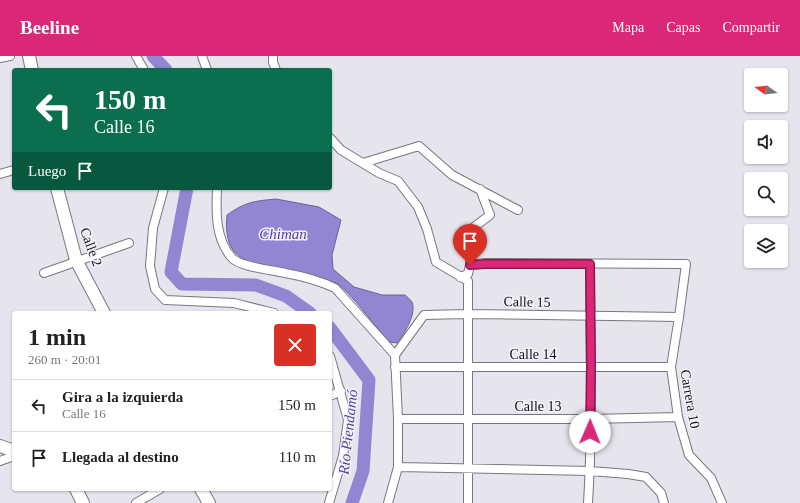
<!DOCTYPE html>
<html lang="es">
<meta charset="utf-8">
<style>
:root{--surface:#fff;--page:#f2f2f2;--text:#222;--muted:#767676;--line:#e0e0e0;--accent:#db2777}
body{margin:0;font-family:"Times New Roman",serif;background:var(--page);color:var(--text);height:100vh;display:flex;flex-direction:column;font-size:15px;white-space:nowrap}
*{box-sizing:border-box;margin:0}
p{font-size:13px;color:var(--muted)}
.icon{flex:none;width:22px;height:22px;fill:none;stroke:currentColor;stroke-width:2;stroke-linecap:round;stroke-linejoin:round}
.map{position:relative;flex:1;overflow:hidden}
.drawer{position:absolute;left:12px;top:255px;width:320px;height:180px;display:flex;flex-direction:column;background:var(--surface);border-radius:4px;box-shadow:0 1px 3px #0004}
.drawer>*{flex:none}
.banner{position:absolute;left:12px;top:12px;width:320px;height:122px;border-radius:4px;box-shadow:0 1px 3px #0004;background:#0b6e4f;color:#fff;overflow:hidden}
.needle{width:26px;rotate:284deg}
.buttons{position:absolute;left:744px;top:12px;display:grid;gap:8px}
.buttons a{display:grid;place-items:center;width:44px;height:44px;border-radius:4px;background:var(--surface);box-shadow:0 1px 3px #0004;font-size:20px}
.pin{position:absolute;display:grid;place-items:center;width:34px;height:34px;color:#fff;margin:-41px -17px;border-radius:50% 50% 50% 0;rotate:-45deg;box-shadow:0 0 4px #0007}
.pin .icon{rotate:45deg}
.me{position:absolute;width:44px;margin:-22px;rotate:1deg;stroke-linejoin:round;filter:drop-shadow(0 0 3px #0008)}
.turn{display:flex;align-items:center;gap:14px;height:84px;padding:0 16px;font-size:18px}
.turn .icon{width:52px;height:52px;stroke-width:2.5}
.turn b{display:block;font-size:28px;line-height:34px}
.then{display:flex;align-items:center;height:38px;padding:0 16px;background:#0003;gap:8px;font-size:15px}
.round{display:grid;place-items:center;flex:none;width:42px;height:42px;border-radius:4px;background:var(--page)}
.summary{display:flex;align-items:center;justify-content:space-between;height:68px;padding:0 16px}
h1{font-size:24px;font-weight:600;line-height:30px}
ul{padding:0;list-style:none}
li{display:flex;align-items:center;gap:12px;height:52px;padding:0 16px;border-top:1px solid var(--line)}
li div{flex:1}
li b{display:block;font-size:15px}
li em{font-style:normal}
header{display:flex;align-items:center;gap:24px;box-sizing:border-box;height:56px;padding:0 20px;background:var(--accent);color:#fff}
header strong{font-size:19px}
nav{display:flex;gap:22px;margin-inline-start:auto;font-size:14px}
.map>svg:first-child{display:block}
</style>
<header>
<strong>Beeline</strong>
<nav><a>Mapa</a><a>Capas</a><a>Compartir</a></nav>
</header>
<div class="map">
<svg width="800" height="447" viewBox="0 0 800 447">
<rect width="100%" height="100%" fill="#e6e5ed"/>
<path fill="#9286d2" stroke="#6a6298" d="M276,143l43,8 22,13 -9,35 1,14 21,18 28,8h23c2,2 6,5 7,7 5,12 -8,32 -15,41l-8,-1c-12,-13 -40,-52 -53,-59 -8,-3 -18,-7 -26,-8 -20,-5 -65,-7 -77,-25 -7,-10 -7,-23 -6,-35 18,-13 27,-14 49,-16z"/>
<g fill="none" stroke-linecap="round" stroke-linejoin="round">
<path stroke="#9286d2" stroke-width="13" d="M153,0l13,14
M187,132l-16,84 11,12 74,1 30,11 24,17
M330,272l39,52 -6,91 -11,32"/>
<defs>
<path id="street" d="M136,0l8,14
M202,0l5,14
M273,0v6l3,8
M0,2l10,-2
M330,82l11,12 38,23 19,8 20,26 9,22 9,33 32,19v222
M363,107l56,-17 33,29 66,35
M0,118l14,-4
M164,132l-11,40 -3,38 5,23 10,11 69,3 40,10
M217,132c-1,24 -2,51 15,70 8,9 41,12 53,15 17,3 35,8 50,15l60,67
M470,209v-35l20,-15 -10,-26
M44,217l85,-30
M460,221l8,-3 2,-9 15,-2 201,1 -7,53 -8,50 7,50 11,38 22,23 11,25
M395,299l29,-40 44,-1 211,3
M395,311h276
M330,340l11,-5
M398,363h193l87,-2
M0,405l14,-5
M398,411l192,4 38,3 18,3 15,16 3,10
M136,447l24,-14
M329,447l14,-47 5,-36 -18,-64
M388,447l10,-36v-48l-3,-64
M588,447c5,-80 2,-160 2,-239"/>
<path id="secondary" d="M29,0l3,14
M57,132l19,72 28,53
M0,390l14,5
M76,433l7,14
M201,433l8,14"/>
</defs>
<use href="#street" stroke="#78777f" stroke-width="10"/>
<use href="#secondary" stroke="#78777f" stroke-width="14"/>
<use href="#street" stroke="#fff" stroke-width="8"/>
<use href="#secondary" stroke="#fff" stroke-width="12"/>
</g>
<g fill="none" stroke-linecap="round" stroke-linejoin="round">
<defs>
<path id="route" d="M470,209l15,-1h105l1,103 -1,65"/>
</defs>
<use href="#route" stroke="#8e194d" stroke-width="10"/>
<use href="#route" stroke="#db2777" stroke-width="7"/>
</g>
<g text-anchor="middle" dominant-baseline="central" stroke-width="3" stroke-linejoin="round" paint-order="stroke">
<g font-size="14" fill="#0e0e11" stroke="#f3f2fb">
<text transform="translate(91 191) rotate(70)">Calle 2</text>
<text transform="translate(527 246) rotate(1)">Calle 15</text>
<text x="533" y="298">Calle 14</text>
<text transform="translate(690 343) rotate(80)">Carrera 10</text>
<text x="538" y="350">Calle 13</text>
</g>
<g font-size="15" font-style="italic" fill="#533d98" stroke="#f3f2fb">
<text x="283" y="178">Chiman</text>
<text transform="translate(348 376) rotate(-84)">Río Piendamó</text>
</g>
</g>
</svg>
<div class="buttons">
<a><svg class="needle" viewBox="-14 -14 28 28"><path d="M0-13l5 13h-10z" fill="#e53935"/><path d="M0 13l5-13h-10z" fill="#767676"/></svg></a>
<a><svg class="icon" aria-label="sound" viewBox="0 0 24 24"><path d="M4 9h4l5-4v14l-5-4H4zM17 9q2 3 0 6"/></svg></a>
<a><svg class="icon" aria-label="search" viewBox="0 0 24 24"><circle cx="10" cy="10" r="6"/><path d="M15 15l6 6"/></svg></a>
<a><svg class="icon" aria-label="layers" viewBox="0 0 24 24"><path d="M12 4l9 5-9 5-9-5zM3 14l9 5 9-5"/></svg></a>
</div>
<div class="pin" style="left:470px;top:209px;background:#d93025"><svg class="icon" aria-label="arrive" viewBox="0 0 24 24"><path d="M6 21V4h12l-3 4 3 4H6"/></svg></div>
<svg class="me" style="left:590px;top:376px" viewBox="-20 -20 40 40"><circle r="19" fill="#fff"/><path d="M0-13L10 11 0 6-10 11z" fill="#db2777"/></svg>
<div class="banner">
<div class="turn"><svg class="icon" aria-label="left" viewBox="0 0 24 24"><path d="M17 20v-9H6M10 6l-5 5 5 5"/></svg><div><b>150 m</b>Calle 16</div></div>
<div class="then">Luego<svg class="icon" aria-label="arrive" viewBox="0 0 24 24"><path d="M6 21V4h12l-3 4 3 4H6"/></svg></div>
</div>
<section class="drawer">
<div class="summary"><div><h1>1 min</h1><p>260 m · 20:01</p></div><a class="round" style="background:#d93025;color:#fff"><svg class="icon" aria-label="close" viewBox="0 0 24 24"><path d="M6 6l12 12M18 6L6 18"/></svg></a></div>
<ul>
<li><svg class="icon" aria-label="left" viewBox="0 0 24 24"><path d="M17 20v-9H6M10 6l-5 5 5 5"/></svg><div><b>Gira a la izquierda</b><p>Calle 16</p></div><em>150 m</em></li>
<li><svg class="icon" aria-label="arrive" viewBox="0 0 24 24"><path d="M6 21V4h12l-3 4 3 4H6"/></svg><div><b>Llegada al destino</b></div><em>110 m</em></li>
</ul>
</section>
</div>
